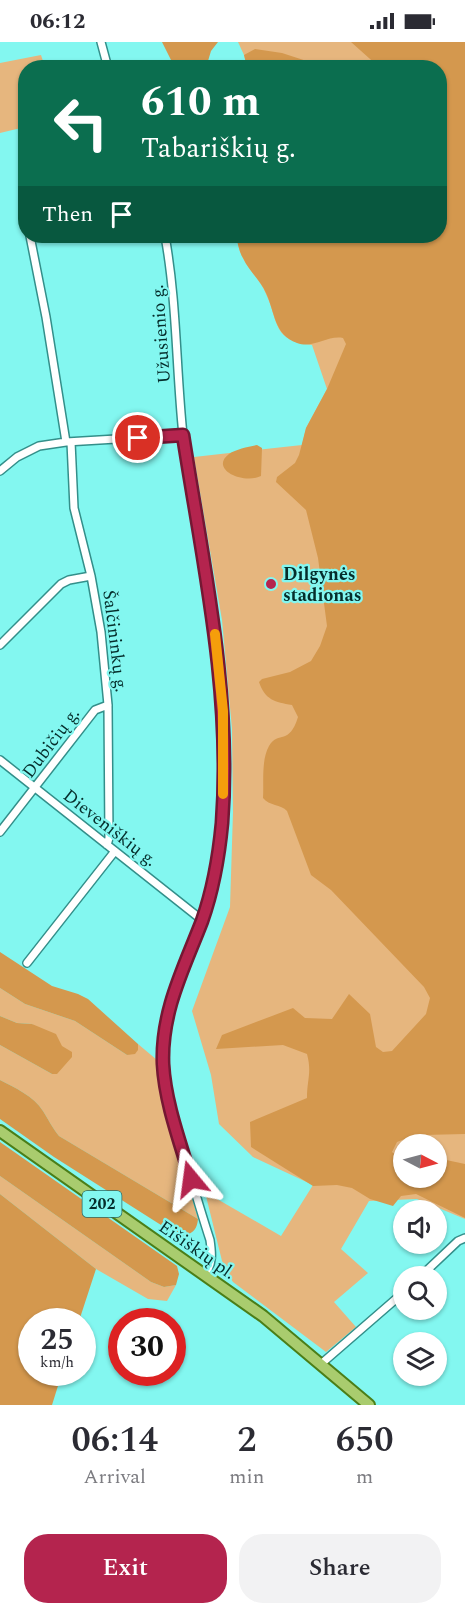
<!DOCTYPE html>
<meta charset="utf-8">
<style>
:root{--surface:#fff;--page:#f2f2f3;--text:#2b2b33;--muted:#7c7c81;--accent:#b4244e}
body{margin:0;font-family:Spectral,serif;background:var(--page);color:var(--text);height:100vh;display:flex;flex-direction:column;font-size:22px;white-space:nowrap}
*{box-sizing:border-box;margin:0}
p{font-size:20px;color:var(--muted)}
.icon{flex:none;width:33px;height:33px;fill:none;stroke:currentColor;stroke-width:2;stroke-linecap:round;stroke-linejoin:round}
.map{position:relative;height:1363px;overflow:hidden}
.side{display:flex;flex-direction:column;background:var(--surface);flex:1}
.side>*{flex:none}
.hud{position:absolute;left:18px;top:18px;width:429px;height:183px;border-radius:24px;box-shadow:0 2px 4px #0004;background:#0b6e4f;color:#fff;overflow:hidden}
.needle{width:39px;rotate:96deg}
.fabs{position:absolute;left:393px;top:1092px;display:grid;gap:12px}
.fabs a{display:grid;place-items:center;width:54px;height:54px;border-radius:50%;background:var(--surface);box-shadow:0 2px 4px #0004;font-size:30px}
.speed{position:absolute;left:18px;top:1266px;display:flex;gap:12px;font-size:30px;font-weight:700;text-align:center}
.speed>*{display:grid;place-content:center;width:78px;height:78px;border-radius:50%;background:var(--surface);box-shadow:0 2px 4px #0004;line-height:1}
.speed small{font-size:15px;font-weight:400}
.speed .limit{border:9px solid #d22;background:#fff;color:#111}
.pin{position:absolute;display:grid;place-items:center;width:51px;height:51px;color:#fff;margin:-26px;border:3px solid #fff;border-radius:50%;box-shadow:0 2px 6px #0007}
.me{position:absolute;width:66px;margin:-33px;rotate:344deg;stroke-linejoin:round;filter:drop-shadow(0 0 4px #0008)}
.turn{display:flex;align-items:center;gap:21px;height:126px;padding:0 24px;font-size:27px}
.turn .icon{width:78px;height:78px;stroke-width:2.5}
.turn b{display:block;font-size:42px;line-height:51px}
.then{display:flex;align-items:center;height:57px;padding:0 24px;background:#0003;gap:12px;font-size:22px}
.eta{display:flex;justify-content:space-evenly;align-items:center;height:102px;text-align:center}
.eta b{font-size:36px;font-weight:600;line-height:42px}
.primary-button{display:flex;gap:12px;margin-top:auto;padding:12px 24px}
.primary-button a{flex:1;height:69px;border-radius:24px;background:var(--accent);color:#fff;font-size:24px;font-weight:600;line-height:69px;text-align:center}
.primary-button a+a{background:var(--page);color:var(--text)}
.status{display:flex;justify-content:space-between;align-items:center;height:42px;padding:0 30px;background:var(--surface);direction:ltr}
.status svg{height:16px;fill:currentColor}
.map>svg:first-child{display:block}
</style>
<div class="status"><b>06:12</b><svg viewBox="0 0 49 12"><path d="M0 12V9h3v3zM5 12V6h3v6zM10 12V3h3v9zM15 12V0h3v12zM26 1h20v11H26zM47 4h2v5h-2z"/></svg></div>
<div class="map">
<svg width="465" height="1363" viewBox="0 0 465 1363">
<rect width="100%" height="100%" fill="#83f7f0"/>
<path fill="#e6b67e" fill-rule="evenodd" d="M238,0h227v1177l-48,-20 -48,2 -28,48 27,24 -34,29 22,25 -30,25 -93,-70 -9,-13 -19,-77 76,44 32,-51 -60,-28 -34,-33 -8,-49 -19,-64 38,-104 3,-95 -1,-83 -10,-109 -28,-163 108,-12 4,-17 21,-39 -15,-44c-40,-4 -33,-23 -46,-51 -5,-13 -17,-23 -23,-36 -4,-6 -5,-15 -7,-22h204v-168l-193,-1 -3,-12zM404,1102h32v34h-32z
M41,13l4,12 -19,1 -1,59 -25,6v-70z
M0,946l25,16 50,17 52,34 11,-6v-5l19,16 7,42 34,117 -139,-83c-7,-9 -11,-17 -16,-25 -9,-15 -28,-23 -43,-31v-35l52,29 10,-27 -30,-23 -15,-1 -17,-7z
M0,1134l151,106 13,5 12,-2 -9,16 -19,-2 -52,-30 -96,-75z"/>
<path fill="#d4984e" d="M162,0h56l-7,9 -3,10 -12,6 -21,1z
M351,0h114v1092l-42,1 -16,3 -10,4 -5,10 11,9 1,17h32l1,-20 28,6v54l-49,-24 -15,2 -8,10 -23,-7 -18,-11 -15,-3 -24,1 -62,-39 -1,-25 57,-24c0,-19 5,-25 0,-44l-24,-9 -67,4 6,-14 71,-27 12,10 27,1 17,-25 21,20 6,33 7,5 9,-1 34,-37 4,-16 -6,-11 -93,-97 -20,-15 -24,-64c-6,-7 -18,-5 -24,-13 1,-15 -2,-38 6,-52 10,-16 20,0 29,-29l-6,-12c-17,-3 -27,-5 -33,-23l3,-3 28,-7 21,-11 9,-15 7,-20 -9,-68 -12,-48 -30,-28 1,-5 18,-14 4,-8 7,-27 21,-39 19,-45 -3,-6c-16,-3 -29,11 -46,5 -23,-8 -22,-31 -31,-50 -5,-12 -17,-22 -23,-35 -4,-6 -5,-15 -7,-22h204v-168l-61,-1z
M255,7l27,4 43,14h-78l-3,-12z
M257,403l5,3 -1,28c-18,9 -52,-7 -32,-22 7,-5 19,-7 28,-9z
M0,910l52,34 26,8 10,5 50,45v6l-3,4 -8,1 -52,-34 -50,-17 -25,-16z
M0,974l17,7 15,1 24,10 6,12 10,6v5l-15,17h-5l-52,-29z
M0,1038c15,8 34,16 43,31 5,8 9,16 16,25l139,83c-1,10 -4,13 -13,17l-13,-4 -118,-75 -54,-38z
M0,1100l177,124 2,8 -3,11 -12,2 -13,-5 -151,-106z
M0,1152l96,75 -17,52 -47,1v50l30,1 -10,32h-52z"/>
<g fill="none" stroke-linecap="round" stroke-linejoin="round">
<defs>
<path id="minor" d="M101,0l7,26
M25,159l1,6
M30,194l16,81 20,125
M165,194c12,66 11,133 18,199 13,113 44,223 41,337 -1,49 -5,100 -22,147 -4,11 -10,22 -14,33 -13,32 -23,64 -25,99 -1,29 8,58 16,86 10,34 20,69 31,103 2,14 3,23 -5,35
M71,400l3,66 17,68 10,56 7,73 1,133 -2,7
M0,429l17,-14 22,-11 27,-4 117,-7
M0,603l61,-61 8,-4 22,-4
M0,718l202,160
M0,790l95,-122 13,-5
M27,921l88,-112
M421,1234l37,-35 7,-3
M321,1322l83,-72"/>
<path id="primary" d="M0,1089l263,185 106,89"/>
</defs>
<use href="#minor" stroke="#338f8a" stroke-width="10"/>
<use href="#primary" stroke="#4b7e18" stroke-width="14"/>
<use href="#minor" stroke="#fff" stroke-width="7"/>
<use href="#primary" stroke="#a9cc6e" stroke-width="10"/>
</g>
<g fill="none" stroke-linecap="round" stroke-linejoin="round">
<defs>
<path id="route" d="M138,396l45,-3c20,129 49,257 39,388 -3,32 -9,67 -20,98 -18,47 -41,90 -39,143 2,38 17,78 28,115"/>
</defs>
<use href="#route" stroke="#751733" stroke-width="15"/>
<use href="#route" stroke="#b4244e" stroke-width="10"/>
<path stroke="#f59e0b" stroke-width="10" d="M215,592l8,77v83"/>
</g>
<circle fill="#b4244e" stroke="#83f7f0" stroke-width="2" cx="271" cy="542" r="6"/>
<g text-anchor="middle" dominant-baseline="central" stroke-width="4.5" stroke-linejoin="round" paint-order="stroke">
<rect fill="#83f7f0" stroke="#2b6a66" stroke-width="1.5" x="82.5" y="1149" width="39" height="26" rx="4.5"/>
<g font-size="16" font-weight="bold" fill="#052d2b">
<text x="102" y="1162">202</text>
</g>
<g font-size="18" fill="#052d2b" stroke="#83f7f0">
<text transform="translate(161 292) rotate(-94)">Užusienio g.</text>
<text transform="translate(115 599) rotate(83)">Šalčininkų g.</text>
<text transform="translate(51 701) rotate(-53)">Dubičių g.</text>
<text transform="translate(110 786) rotate(38)">Dieveniškių g.</text>
<text transform="translate(197 1208) rotate(35)">Eišiškių pl.</text>
</g>
<g font-size="18" font-weight="bold" fill="#052d2b" stroke="#83f7f0" text-anchor="start">
<text x="283" y="532">Dilgynės<tspan x="283" dy="21">stadionas</tspan></text>
</g>
</g>
</svg>
<div class="fabs">
<a><svg class="needle" viewBox="-14 -14 28 28"><path d="M0-13l5 13h-10z" fill="#e53935"/><path d="M0 13l5-13h-10z" fill="#7c7c81"/></svg></a>
<a><svg class="icon" aria-label="sound" viewBox="0 0 24 24"><path d="M4 9h4l5-4v14l-5-4H4zM17 9q2 3 0 6"/></svg></a>
<a><svg class="icon" aria-label="search" viewBox="0 0 24 24"><circle cx="10" cy="10" r="6"/><path d="M15 15l6 6"/></svg></a>
<a><svg class="icon" aria-label="layers" viewBox="0 0 24 24"><path d="M12 4l9 5-9 5-9-5zM3 14l9 5 9-5"/></svg></a>
</div>
<div class="speed"><div>25<small>km/h</small></div><div class="limit">30</div></div>
<div class="pin" style="left:138px;top:396px;background:#d93025"><svg class="icon" aria-label="arrive" viewBox="0 0 24 24"><path d="M6 21V4h12l-3 4 3 4H6"/></svg></div>
<svg class="me" style="left:191px;top:1137px" viewBox="-20 -20 40 40"><path d="M0-17L14 15 0 8-14 15z" fill="#b4244e" stroke="#fff" stroke-width="4"/></svg>
<div class="hud">
<div class="turn"><svg class="icon" aria-label="left" viewBox="0 0 24 24"><path d="M17 20v-9H6M10 6l-5 5 5 5"/></svg><div><b>610 m</b>Tabariškių g.</div></div>
<div class="then">Then<svg class="icon" aria-label="arrive" viewBox="0 0 24 24"><path d="M6 21V4h12l-3 4 3 4H6"/></svg></div>
</div>
</div>
<section class="side">
<div class="eta">
<div><b>06:14</b><p>Arrival</p></div>
<div><b>2</b><p>min</p></div>
<div><b>650</b><p>m</p></div>
</div>
<div class="primary-button"><a>Exit</a><a>Share</a></div>
</section>
